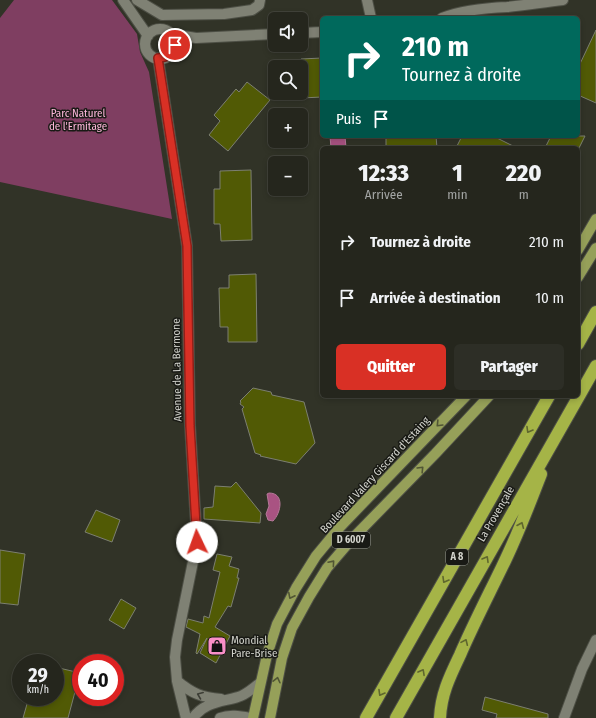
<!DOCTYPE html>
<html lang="fr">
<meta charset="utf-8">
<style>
:root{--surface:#25261d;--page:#2d2e26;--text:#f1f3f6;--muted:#a3a5a4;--line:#42433b;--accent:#d93025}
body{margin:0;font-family:"Fira Sans Condensed",sans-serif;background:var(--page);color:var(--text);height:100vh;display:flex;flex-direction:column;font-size:15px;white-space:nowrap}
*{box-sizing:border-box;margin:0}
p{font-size:13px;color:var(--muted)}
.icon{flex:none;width:22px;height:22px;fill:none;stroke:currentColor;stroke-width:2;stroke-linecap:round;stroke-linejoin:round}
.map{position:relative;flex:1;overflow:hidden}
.side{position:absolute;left:320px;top:146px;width:260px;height:252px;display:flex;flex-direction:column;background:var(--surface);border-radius:6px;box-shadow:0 2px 6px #0003,0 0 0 1px var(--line)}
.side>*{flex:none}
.hud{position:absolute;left:320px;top:16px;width:260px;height:122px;border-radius:6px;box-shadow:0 2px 6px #0003,0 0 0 1px var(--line);background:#00695c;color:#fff;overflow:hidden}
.fabs{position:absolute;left:268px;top:12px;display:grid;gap:8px}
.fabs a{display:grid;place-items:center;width:40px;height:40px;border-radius:6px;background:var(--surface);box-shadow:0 2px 6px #0003,0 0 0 1px var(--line);font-size:20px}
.speed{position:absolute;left:12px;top:654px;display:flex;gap:8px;font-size:20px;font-weight:700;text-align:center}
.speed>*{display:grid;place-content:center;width:52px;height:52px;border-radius:50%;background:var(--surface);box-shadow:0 2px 6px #0003,0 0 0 1px var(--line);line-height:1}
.speed small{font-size:10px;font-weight:400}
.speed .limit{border:6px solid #d22;background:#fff;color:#111}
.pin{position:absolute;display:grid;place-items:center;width:34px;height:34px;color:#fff;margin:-17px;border:2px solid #fff;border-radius:50%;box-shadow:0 1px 4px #0007}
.me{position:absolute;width:44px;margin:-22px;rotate:357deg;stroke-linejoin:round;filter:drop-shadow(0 0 3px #0008)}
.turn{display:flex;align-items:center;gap:14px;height:84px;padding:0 16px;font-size:18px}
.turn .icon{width:52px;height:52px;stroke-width:2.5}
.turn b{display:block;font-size:28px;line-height:34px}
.then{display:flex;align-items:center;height:38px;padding:0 16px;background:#0003;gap:8px;font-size:15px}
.eta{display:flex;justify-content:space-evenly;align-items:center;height:68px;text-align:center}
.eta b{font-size:24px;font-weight:800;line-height:28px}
.button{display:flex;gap:8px;margin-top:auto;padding:8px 16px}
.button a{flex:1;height:46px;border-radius:6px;background:var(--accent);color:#fff;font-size:16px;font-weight:800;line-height:46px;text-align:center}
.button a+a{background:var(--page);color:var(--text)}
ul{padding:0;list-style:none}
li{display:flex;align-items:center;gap:12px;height:56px;padding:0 16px}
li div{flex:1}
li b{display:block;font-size:15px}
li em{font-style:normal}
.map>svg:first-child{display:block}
</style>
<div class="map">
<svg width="596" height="718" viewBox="0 0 596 718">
<rect width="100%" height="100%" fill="#313327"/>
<path fill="#7f3e61" d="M14,0h98l25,34 3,18 9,20 23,147 -172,-37v-164z"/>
<path fill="#a95382" stroke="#b57998" d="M330,136h15l1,12h-15z
M269,493c16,0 12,20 4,28l-5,-1 -2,-6 3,-8 -2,-12z"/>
<path fill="#515a05" stroke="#7c7f71" d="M596,30v73l-18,-8v-27z
M322,58v39l-21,1v-39z
M247,82l23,18 -42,51 -19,-16 11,-14 -6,-6 22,-26 3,3z
M436,136l1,12h-51v-11z
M462,136h31l24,12h-61z
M551,136h34l-6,12h-34z
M251,170l1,70 -31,1 -1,-17h-6v-35h6v-18z
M256,274l1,68h-29v-15h-8l-1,-39h10v-13z
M253,388l18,4 1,3 32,7 11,41 -19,21 -36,-8 1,-1 -6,-2 -13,-44 2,-2 -4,-3 1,-2 -1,-1z
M236,482l25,31 -1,10 -56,-4v-11l9,-1 2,-21 16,1z
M96,510l24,10 -8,22 -27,-10z
M0,550l25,4 -7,51 -18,-2z
M217,554l15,3 -3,9 10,3 -2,9h2l-8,29 -3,-1 -13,21 15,9 -14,27 -16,-10 7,-15 -10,16 -1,-1 4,-19 -14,-7 2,-8 15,4 1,-7 5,2 11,-46 -7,-2z
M121,599l15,9 -12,21 -15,-9z
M55,667l25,6 -12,45h-45l6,-21h26z
M485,697l63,17v4h-52l1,-4 -15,-4z"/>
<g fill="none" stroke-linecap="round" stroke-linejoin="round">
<defs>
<path id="minor" d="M123,0l25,36
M137,0l25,15 62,-1 28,-4 7,-5 1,-5
M367,0l4,18
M442,18c21,-8 43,-10 65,-11 19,-2 38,-5 56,-7
M145 44a15 15 0 1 1 30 0a15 15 0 1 1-30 0Z
M301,33l21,-1
M171,34l25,4 79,-4
M158,58l29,188 3,179 7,117 -20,98 -2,17 2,24 9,37
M177,681c16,13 24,16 44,18
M193,718c11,-16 29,-16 45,-21 8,-2 15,-9 22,-14
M220,718c10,-4 20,-2 31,0
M564,718l18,-49 14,-29"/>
<path id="major" d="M578,250l18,-31
M578,277l18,-29
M253,718l14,-63 10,-31 19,-36 20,-32 24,-29 126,-131
M270,718l12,-60 10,-30 17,-31 18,-29 24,-28 84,-86 54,-58"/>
<path id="highway" d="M578,344l18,-32
M366,718l183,-322
M396,718l200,-352
M440,718c1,-24 10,-42 20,-63 13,-30 28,-59 42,-88 15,-30 27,-62 39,-93"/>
</defs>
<use href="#minor" stroke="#4d4f45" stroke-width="12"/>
<use href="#major" stroke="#4d4f45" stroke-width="12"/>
<use href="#highway" stroke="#4d4f45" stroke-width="14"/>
<use href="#minor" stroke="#7f8174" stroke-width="10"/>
<use href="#major" stroke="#96a059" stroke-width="10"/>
<use href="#highway" stroke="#a5b447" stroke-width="12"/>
</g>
<defs><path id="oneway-chevron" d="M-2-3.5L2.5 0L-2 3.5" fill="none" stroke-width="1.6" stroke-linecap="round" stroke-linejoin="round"/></defs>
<g stroke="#515634">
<use href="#oneway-chevron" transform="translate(439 424) rotate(134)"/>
<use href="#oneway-chevron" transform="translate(421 469) rotate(-46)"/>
<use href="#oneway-chevron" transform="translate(332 563) rotate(-49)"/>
<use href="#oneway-chevron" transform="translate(291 596) rotate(117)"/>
<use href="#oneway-chevron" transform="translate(277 680) rotate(-77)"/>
</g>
<g stroke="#5f672e">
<use href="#oneway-chevron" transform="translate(529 430) rotate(120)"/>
<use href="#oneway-chevron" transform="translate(521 525) rotate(-67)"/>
<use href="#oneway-chevron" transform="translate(486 559) rotate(-60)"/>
<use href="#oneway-chevron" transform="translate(445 580) rotate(120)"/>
<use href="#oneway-chevron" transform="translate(465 642) rotate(-66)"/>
<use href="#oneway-chevron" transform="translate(422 672) rotate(-61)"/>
<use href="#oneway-chevron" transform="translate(381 693) rotate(120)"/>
</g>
<use stroke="#3d3e36" href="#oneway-chevron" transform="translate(200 695) rotate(-158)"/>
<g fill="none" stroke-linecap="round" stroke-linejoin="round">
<defs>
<path id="route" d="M175,45c-2,9 -8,13 -17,13l29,188 3,180 7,116"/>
</defs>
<use href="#route" stroke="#8d1f18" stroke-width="10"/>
<use href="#route" stroke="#d93025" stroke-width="7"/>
</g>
<defs>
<symbol id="shop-square" viewBox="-11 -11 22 22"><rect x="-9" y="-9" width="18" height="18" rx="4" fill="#fa8fc7" stroke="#191a15"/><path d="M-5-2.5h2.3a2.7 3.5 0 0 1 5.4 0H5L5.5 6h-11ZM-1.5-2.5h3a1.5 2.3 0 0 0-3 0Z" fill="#111"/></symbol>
</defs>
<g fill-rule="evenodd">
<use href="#shop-square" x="206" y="635" width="22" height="22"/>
</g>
<g text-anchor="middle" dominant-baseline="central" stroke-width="3" stroke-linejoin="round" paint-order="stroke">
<g fill="#191a15" stroke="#9a9c95" stroke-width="1">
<rect x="332" y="532" width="38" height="16" rx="3"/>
<rect x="446" y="549" width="22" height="16" rx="3"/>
</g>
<g font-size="10" font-weight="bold" fill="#d2d3cc">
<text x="351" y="540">D 6007</text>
<text x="457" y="557">A 8</text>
</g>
<g font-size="11" fill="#feb7da" stroke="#191a15">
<text x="78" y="113">Parc Naturel<tspan x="78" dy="13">de l'Ermitage</tspan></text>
</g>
<g font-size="11" fill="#d2d3cc" stroke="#191a15">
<text transform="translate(177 370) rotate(-91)">Avenue de La Bermone</text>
<text transform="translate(375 475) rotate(-47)">Boulevard Valery Giscard d'Estaing</text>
<text transform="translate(496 514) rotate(-60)">La Provençale</text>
</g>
<g font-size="11" fill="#d2d3cc" stroke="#191a15" text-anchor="start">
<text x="231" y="640">Mondial<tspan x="231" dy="13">Pare-Brise</tspan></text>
</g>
</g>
</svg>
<div class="fabs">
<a><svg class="icon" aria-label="sound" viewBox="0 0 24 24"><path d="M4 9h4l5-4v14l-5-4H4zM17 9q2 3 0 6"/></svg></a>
<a><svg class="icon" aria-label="search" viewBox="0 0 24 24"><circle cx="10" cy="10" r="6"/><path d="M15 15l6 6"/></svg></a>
<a>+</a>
<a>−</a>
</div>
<div class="speed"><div>29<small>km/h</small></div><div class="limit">40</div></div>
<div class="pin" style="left:175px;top:45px;background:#d93025"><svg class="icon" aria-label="arrive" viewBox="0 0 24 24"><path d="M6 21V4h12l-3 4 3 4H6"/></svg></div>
<svg class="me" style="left:197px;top:542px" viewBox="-20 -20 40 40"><circle r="19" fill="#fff"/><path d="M0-13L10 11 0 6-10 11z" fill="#d93025"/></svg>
<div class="hud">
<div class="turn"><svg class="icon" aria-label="right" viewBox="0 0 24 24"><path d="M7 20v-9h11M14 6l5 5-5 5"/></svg><div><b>210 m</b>Tournez à droite</div></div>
<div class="then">Puis<svg class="icon" aria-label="arrive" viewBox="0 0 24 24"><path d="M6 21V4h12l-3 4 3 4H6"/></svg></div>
</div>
<section class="side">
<div class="eta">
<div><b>12:33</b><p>Arrivée</p></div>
<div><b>1</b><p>min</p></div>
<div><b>220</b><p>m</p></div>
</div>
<ul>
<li><svg class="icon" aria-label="right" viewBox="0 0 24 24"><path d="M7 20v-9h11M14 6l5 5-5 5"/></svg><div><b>Tournez à droite</b></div><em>210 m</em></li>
<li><svg class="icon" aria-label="arrive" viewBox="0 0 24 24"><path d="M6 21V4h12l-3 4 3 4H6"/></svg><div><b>Arrivée à destination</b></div><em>10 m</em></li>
</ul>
<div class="button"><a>Quitter</a><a>Partager</a></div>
</section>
</div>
